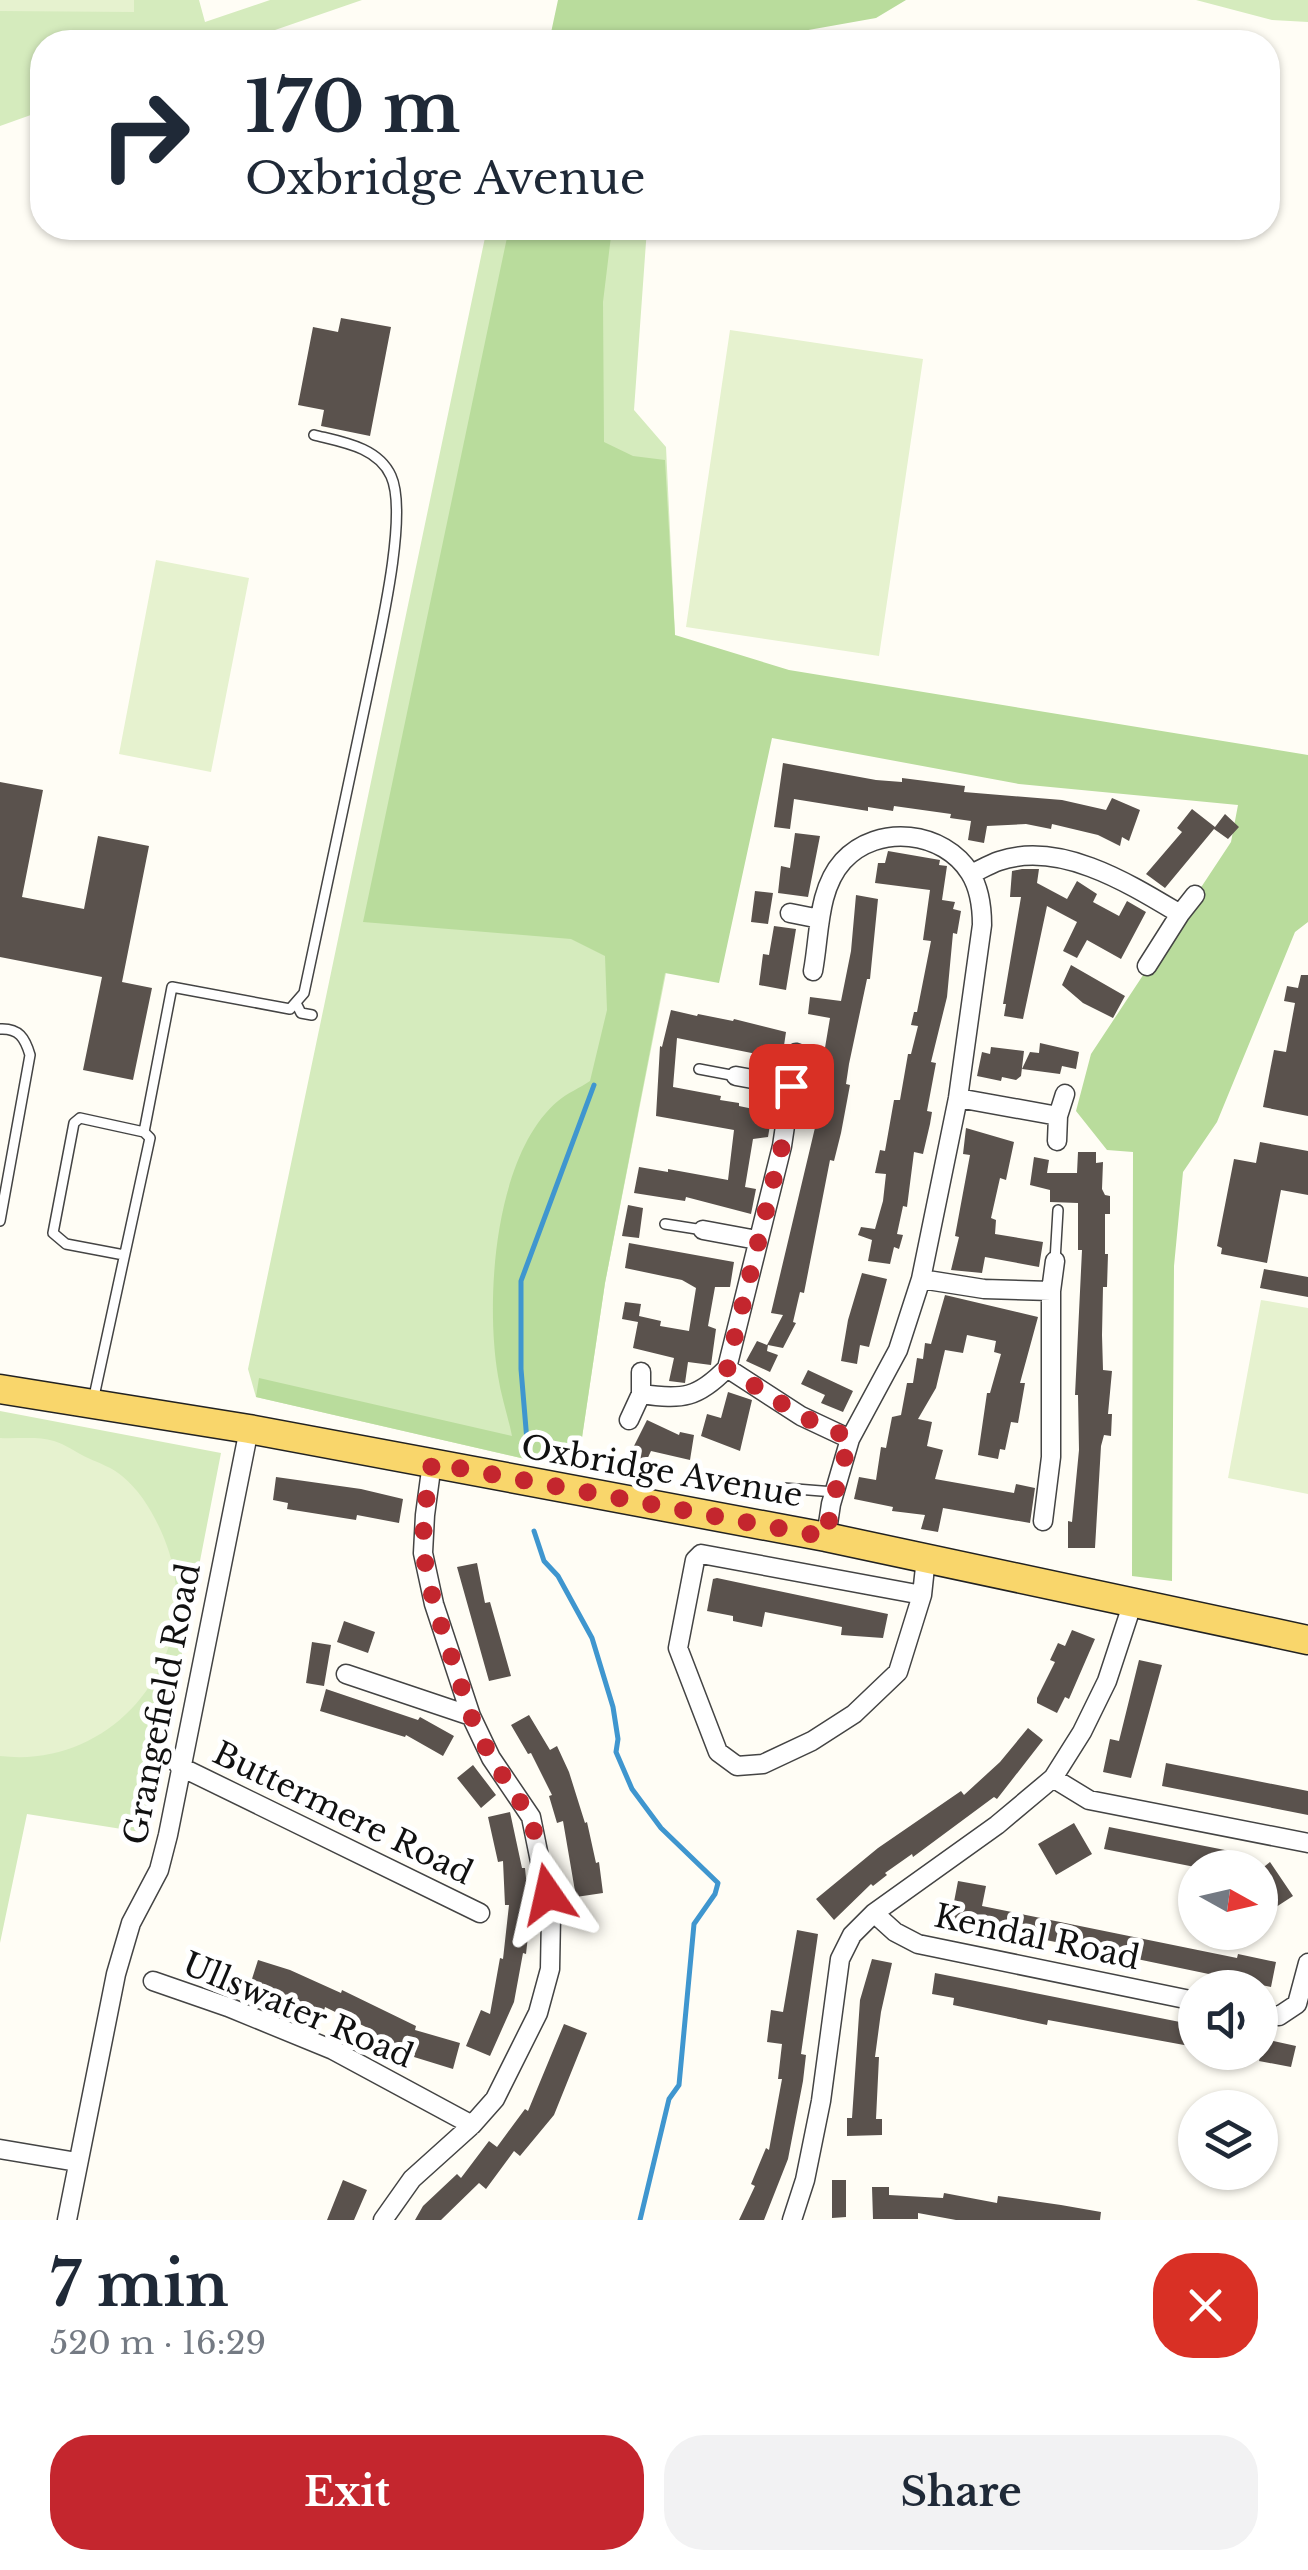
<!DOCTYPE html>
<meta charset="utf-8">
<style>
:root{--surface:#fff;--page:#f2f2f3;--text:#1f2937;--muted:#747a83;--accent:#c4262e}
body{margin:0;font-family:"Libre Baskerville",serif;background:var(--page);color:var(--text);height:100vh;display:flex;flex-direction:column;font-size:38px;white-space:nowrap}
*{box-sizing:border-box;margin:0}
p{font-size:32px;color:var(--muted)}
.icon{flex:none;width:55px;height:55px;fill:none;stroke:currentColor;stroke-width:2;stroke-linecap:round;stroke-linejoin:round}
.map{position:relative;height:2220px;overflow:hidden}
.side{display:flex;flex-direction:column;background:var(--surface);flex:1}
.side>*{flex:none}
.guide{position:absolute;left:30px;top:30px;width:1250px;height:210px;border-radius:40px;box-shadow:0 2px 8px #0004;background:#fff;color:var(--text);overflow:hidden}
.needle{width:65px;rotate:98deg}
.buttons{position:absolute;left:1178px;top:1850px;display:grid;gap:20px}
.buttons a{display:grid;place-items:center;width:100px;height:100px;border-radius:50%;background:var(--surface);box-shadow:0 2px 8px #0004;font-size:50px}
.pin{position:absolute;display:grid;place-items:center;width:85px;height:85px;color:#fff;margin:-42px;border-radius:20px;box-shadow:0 5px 15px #0006}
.me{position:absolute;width:110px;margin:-55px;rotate:349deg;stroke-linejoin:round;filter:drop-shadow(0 0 8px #0008)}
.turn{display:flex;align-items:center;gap:35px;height:210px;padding:0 50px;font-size:45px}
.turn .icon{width:130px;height:130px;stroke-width:2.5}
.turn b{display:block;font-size:70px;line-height:85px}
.round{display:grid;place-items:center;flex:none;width:105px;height:105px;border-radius:40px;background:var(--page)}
.headline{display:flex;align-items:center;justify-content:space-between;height:170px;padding:0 50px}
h1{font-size:60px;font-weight:800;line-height:75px}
.button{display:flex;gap:20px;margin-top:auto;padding:20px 50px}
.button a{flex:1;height:115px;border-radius:40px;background:var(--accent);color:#fff;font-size:40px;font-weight:800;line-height:115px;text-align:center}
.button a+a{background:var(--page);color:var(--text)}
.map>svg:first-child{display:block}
</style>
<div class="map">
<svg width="1308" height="2220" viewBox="0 0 1308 2220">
<rect width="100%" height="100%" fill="#fffdf5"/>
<path fill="#d5ebbd" d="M0,0h199l6,22 65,-22h92l-122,42h-198v69l-42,15z
M1196,0h112v22l-36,-2z
M487,228h160l-13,182 32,37 9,188 -9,338 -61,310 -28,188 -321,-74 -8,-28z
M0,1411l221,42 -74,380 -120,-19 -27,129z"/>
<path fill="#b9dc9c" d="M558,0h348l-30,18 -135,24h-192z
M509,228h103l-9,74 1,140 29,14 32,4 10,175 114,35 519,85v167l-13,10 -78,190 -34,50 -9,94 -2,315 -40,-5 1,-424 -26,-2 -31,-39 15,-57 140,-212 7,-37 -219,-21 -247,-46 -53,245 -54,-10 -60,310 -28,188 -321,-74 3,-19 253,58c-4,-20 -11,-40 -14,-60 -13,-76 -4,-221 60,-275 9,-8 22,-13 32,-20l17,-71 -2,-54 -34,-17 -208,-17z"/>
<path fill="#e6f2cf" d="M0,0h134v12l-134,-1z
M730,330l193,29 -44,297 -193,-29z
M156,560l93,18 -38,194 -92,-18z
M1261,1300l47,8v186l-80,-16z
M0,1438c17,1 38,-2 54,3 11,3 23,12 34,17 11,5 25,10 34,18 21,17 36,45 45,70 39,109 -51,224 -167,210z"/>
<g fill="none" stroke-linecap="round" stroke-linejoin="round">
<path stroke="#3f96cf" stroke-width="5" d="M528,1453l-7,-84v-88l73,-196
M534,1531l10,30 14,15 34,62 21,69 5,32 -2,13 16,37 29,39 57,55 -3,11 -21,30 -15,161 -10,14 -29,121"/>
</g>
<path fill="#5a524d" d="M341,318l50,9 -21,109 -49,-10 3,-16 -26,-5 15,-78 25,5z
M783,763l93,17 26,2v-4l63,8 -1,6 98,8 44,10 6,-12 28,12 -11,31 -7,-4 -2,9 -22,-11 -46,-11 -1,5 -25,-5 -39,2 -3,17 -16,-3 3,-19 -21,-3 1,-4 -57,-8 -1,5 -25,-4v4l-74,-12 -4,30 -16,-2z
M0,782l43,8 -21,107 62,12 14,-73 51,10 -27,136 30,6 -19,92 -50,-10 19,-93 -102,-20z
M1192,809l23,18 10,-13 14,13 -11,12 -14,-10 -49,59 -19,-14 36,-42 -5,-4z
M795,833l25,3 -12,61 -30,-4 3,-27 9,2z
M888,851l52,9 -1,5 8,1 -5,34 13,2 -2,7 8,2 -4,23 -4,-1 -6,64 -16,65 5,1 -9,48 5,1 -2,12 -7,30 -9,-2 -7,55 -4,-1 -6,28 6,1 -4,14 -5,-2 -4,17 -22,-3 4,-21 -14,-5 3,-8 14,2 8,-28 3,-27 -11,-1 5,-23 5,1 9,-51h6l8,-46h3l7,-28 -7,-1 3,-13h3l14,-71 -8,-1 7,-50 -55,-7 3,-20h7z
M1022,869h17l-2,14 30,16 10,-18 20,13 -4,8 26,14 8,-15 19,11 -25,47 -34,-19 -10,18 -14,-7 14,-29 -30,-16 -24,113 -19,-3 2,-12h-3l18,-107h-11l2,-26z
M755,891l18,2 -5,31 -17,-2z
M856,895l22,4 -8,80h-3l-18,85 -3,20 4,1 -9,48 -7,28 -4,-1 -26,133 -4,-1 -7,30 3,1 -13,25 -15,-3 -1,6 11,4 -8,17 -24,-11 11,-20 10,4 16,-30 -12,-2 47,-198 -2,-14 14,-83 -22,-4 2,-17 31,4 10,-50z
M774,926l22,3 -10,61 -27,-5 4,-31 6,1z
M1071,965l54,31 -12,22 -30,-15 -21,-18z
M1301,975h7v141l-45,-9 11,-57 12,2 9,-49 -11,-2 3,-15 11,2z
M671,1010l26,6 1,-2 35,7 1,-2 52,13 -4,27 -105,-21 -4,49 48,9 -1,4 19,3v3l33,7 -4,24 -15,2 -8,48 11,2 -5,25 -65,-17 -1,4 -51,-8 5,-26 29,5v-3l60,11 6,-50 -78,-14 4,-70 2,1z
M1040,1043l39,9 -3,17 -14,-3 -2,8 -38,-5 8,-17 9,1z
M991,1047l33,4 -3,25 -5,4 -14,-3 -1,4 -24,-5 5,-24 8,2z
M966,1128l48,14 -8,38 -6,-2 -9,40 5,2 -1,14 48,8 -4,25 -54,-10 -3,16 -31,-3 8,-33 -4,-1 15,-81 -7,-1z
M1260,1142l48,9v44l-27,-5 -14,73 -46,-9 1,-6 -5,-2 17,-87 22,4z
M1078,1152h18v11l7,-1 -1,27 3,6 5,1v18h-5v40h3l-1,33h-4l-1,48 1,35 9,1 -4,43h4l-1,22 -7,-1 -3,11 -6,102h-27v-27l4,1 7,-72 -1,-55h-3l7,-145h-4v-47l-28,-1v-12l-20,-5 4,-28 15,3 -2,13h30z
M628,1205l15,3 -4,30 -17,-2z
M629,1243l105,19 -4,25h-15l-7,39 8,3 -5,36 -23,-3 -3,21 -16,-2 5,-23 -41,-10 5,-26 -16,-3 3,-17 16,2 -2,12 22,5 -1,5 29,5 7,-43 -14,-8 -57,-12z
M1264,1269l44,8v20l-48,-9z
M862,1273l25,6 -18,68 -9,-2 -3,19 -16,-3 7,-41z
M945,1295l93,22 -18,66h5l-7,40 -7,-1 -6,28 -5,-1 -2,10 -20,-4 9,-62h3l11,-39 -7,-2 2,-11 -29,-6 -4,18 -18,-3 -9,38 -18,31 14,3 -5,24 16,4 -8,29 79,14 2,-9 19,4 -5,35 -87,-15 -5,24 -17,-3 4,-14 -33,-4 1,-4 -39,-8 5,-22 17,3 5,-33 5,1 6,-31 9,-2 6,-32h6l4,-25 6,1 2,-16 6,1z
M808,1370l45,21 -10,21 -22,-9 4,-8 -24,-11z
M728,1392l24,8 -12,51 -39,-15 6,-22 14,4z
M647,1420l32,15 1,-3 14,3 -4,25 -39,-9 -6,13 -16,-8z
M276,1477l85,12 42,10 -4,24 -42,-8 -1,5 -69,-11 1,-6 -15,-3z
M477,1563l8,40 5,-1 21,74 -22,5 -32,-114z
M717,1578l171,36 -5,24 -42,-3 1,-8 -77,-15 -3,15 -29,-6v-5l-26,-5 6,-32z
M344,1621l31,11 -7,21 -31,-11z
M1072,1630l23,9 -26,60 -4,-2 -8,16 -20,-10v-5l18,-36 -5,-2 8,-17 7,3z
M312,1642l19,3 -7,41 -18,-3z
M1139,1660l23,5 -31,113 -28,-6 7,-33 9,2z
M326,1689l92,31 2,-3 34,19 -11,20 -37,-21 -1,2 -85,-26z
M529,1715l21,35 7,-4 12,26 16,51 2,-1 9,41 3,-1 4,31 -27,4 -13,-76 -6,2 -8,-27 3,-1 -21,-42 -3,1 -17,-29z
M1028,1728l15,12 -46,59 -3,-2 -81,60 -1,-3 -27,19 2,2 -14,11 -2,-2 -37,36 -18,-21 62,-51 83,-57 3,4 36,-33z
M1166,1763l142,28v24l-146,-29z
M473,1765l23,30 -15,13 -24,-30z
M510,1812l12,56h3l5,50 -4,36 -3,-1 -9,49 -24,54 -24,-10 15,-36 9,4 10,-56 3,1 6,-54h-4l-2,-44 -5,1 -10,-45z
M1074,1823l18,31 -36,21 -18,-31z
M1109,1827l126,25 -3,16h-32l-96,-19z
M1270,1862l23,34 -20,13 -13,-19v-20z
M958,1881l28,5 -4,20 255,52 1,-4 38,8 -5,25 -292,-61 -9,-1 -1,7 -20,-4z
M797,1930l21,4 -17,120 5,1 -3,26 -15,78 -24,61h-25l16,-34 -4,-2 15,-36 3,2 13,-71h-4l4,-35 -15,-2 4,-32 12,2z
M872,1959l20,4 -11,49 -6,45h4l-3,62h6v16l-35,1v-18h5l8,-118z
M258,1960l32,10 51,23 1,-3 74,36 -1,4 45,13 -7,26 -39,-12 1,-3 -45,-20 2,-4 -47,-23 -1,4 -73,-29z
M935,1973l260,52v22l-147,-27 -1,5 -94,-20 1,-7 -22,-4z
M564,2024l23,9 -33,82 -34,41 -6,-5 -28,38 -7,-6 -38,37h-26l8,-14 34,-32 4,4 28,-37 8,6 28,-38 3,2z
M1264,2039l32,7 -5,21 -32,-6z
M343,2180l24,10 -13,30h-27z
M832,2180h14v37l-14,1z
M872,2187h17v8l54,3 1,-5 53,10 1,-7 63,9 40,7 -1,8h-144l-38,-7v6h-45z"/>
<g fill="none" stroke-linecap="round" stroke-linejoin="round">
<defs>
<path id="lane" d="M297,1005l4,8 11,2
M0,1029c19,-1 25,9 30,26l-30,166
M699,1069l37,7
M144,1132l28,-145 118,22 14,-16c22,-102 44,-204 65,-306 9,-45 40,-172 22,-211 -13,-29 -49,-34 -77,-41
M665,1224l38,6
M1055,1261l3,-51
M93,1401l57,-263 -6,-6 -64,-14 -6,5 -21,110 13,11 58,11
M759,1486l75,6"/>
<path id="street" d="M971,874c9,-4 19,-10 28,-13 61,-21 131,23 181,53l-33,52
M790,913l30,6
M1180,914l15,-19
M813,971c7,-37 4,-81 30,-110 35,-38 101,-30 127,12 10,16 12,34 12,52l-24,173 -37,181 -23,71 -48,89 -19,65 -5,33
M736,1076l55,10 -9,60 -55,222 74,48 49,23
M791,1086l5,-33
M958,1098l100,18
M1057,1141l1,-25 7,-22
M703,1230l54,10
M921,1279l63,10 67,2 4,-30
M641,1394v-22
M629,1420l12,-26c42,6 57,4 86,-26
M1043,1521l8,-64v-166
M922,1595l-221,-41 -6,6 -17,88 40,104 19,14 26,-2 49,-23 42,-27 44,-42 24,-77 4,-37
M346,1674l125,42
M179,1766l301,147
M1053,1778l36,22 219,43
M874,1913l21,19 23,12 277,57
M153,1981l75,26 105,43 139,75
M1260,2014l19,2 18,-12 11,-41
M0,2149l77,13
M67,2220l49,-246 15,-51 28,-53 9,-35 81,-406
M383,2220l29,-41 60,-54 23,-26 43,-86 12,-44 1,-53 -20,-99 -40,-59 -20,-42 -37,-112 -11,-51 2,-38 7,-52
M792,2220l13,-40 16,-79 19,-142 12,-24 22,-22 123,-88 56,-47 29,-46 25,-51 26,-79"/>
<path id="primary" d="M0,1389l249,40 577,108 482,103"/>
</defs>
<use href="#lane" stroke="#444" stroke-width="12"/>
<use href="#street" stroke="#444" stroke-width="21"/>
<use href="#primary" stroke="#222" stroke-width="31"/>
<use href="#lane" stroke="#fff" stroke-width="9"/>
<use href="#street" stroke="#fff" stroke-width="18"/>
<use href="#primary" stroke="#f9d66b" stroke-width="28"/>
</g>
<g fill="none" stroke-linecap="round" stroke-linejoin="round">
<path stroke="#c4262e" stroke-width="18" stroke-dasharray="0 32.4" d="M548,1894l-17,-76 -40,-60 -20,-42 -37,-112 -11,-51 1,-39 8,-51 394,74 6,-33 18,-66 -49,-22 -74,-48 55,-222 9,-60"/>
</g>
<g text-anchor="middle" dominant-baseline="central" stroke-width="10" stroke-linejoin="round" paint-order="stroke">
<g font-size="32" fill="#111" stroke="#fff">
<text transform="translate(662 1471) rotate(10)">Oxbridge Avenue</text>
<text transform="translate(162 1704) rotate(-79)">Grangefield Road</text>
<text transform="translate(343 1813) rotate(26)">Buttermere Road</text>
<text transform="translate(1037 1937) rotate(12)">Kendal Road</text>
<text transform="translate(298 2010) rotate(23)">Ullswater Road</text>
</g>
</g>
</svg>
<div class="buttons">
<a><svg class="needle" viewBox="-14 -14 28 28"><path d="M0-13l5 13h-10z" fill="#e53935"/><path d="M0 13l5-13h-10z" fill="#747a83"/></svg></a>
<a><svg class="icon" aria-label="sound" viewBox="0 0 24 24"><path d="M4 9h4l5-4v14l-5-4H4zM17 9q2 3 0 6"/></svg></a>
<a><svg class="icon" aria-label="layers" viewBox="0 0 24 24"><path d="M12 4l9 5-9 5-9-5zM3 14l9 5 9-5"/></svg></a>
</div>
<div class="pin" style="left:791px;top:1086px;background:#d93025"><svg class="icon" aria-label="arrive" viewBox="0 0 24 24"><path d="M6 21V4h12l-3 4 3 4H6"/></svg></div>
<svg class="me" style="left:548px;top:1894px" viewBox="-20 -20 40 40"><path d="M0-17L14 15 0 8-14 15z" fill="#c4262e" stroke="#fff" stroke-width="4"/></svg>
<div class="guide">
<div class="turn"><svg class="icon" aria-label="right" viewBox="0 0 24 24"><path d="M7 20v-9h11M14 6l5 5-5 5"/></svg><div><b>170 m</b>Oxbridge Avenue</div></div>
</div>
</div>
<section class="side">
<div class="headline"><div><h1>7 min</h1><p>520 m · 16:29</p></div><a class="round" style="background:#d93025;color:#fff"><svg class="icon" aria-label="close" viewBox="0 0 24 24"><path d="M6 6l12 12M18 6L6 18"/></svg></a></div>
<div class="button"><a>Exit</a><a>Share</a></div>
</section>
